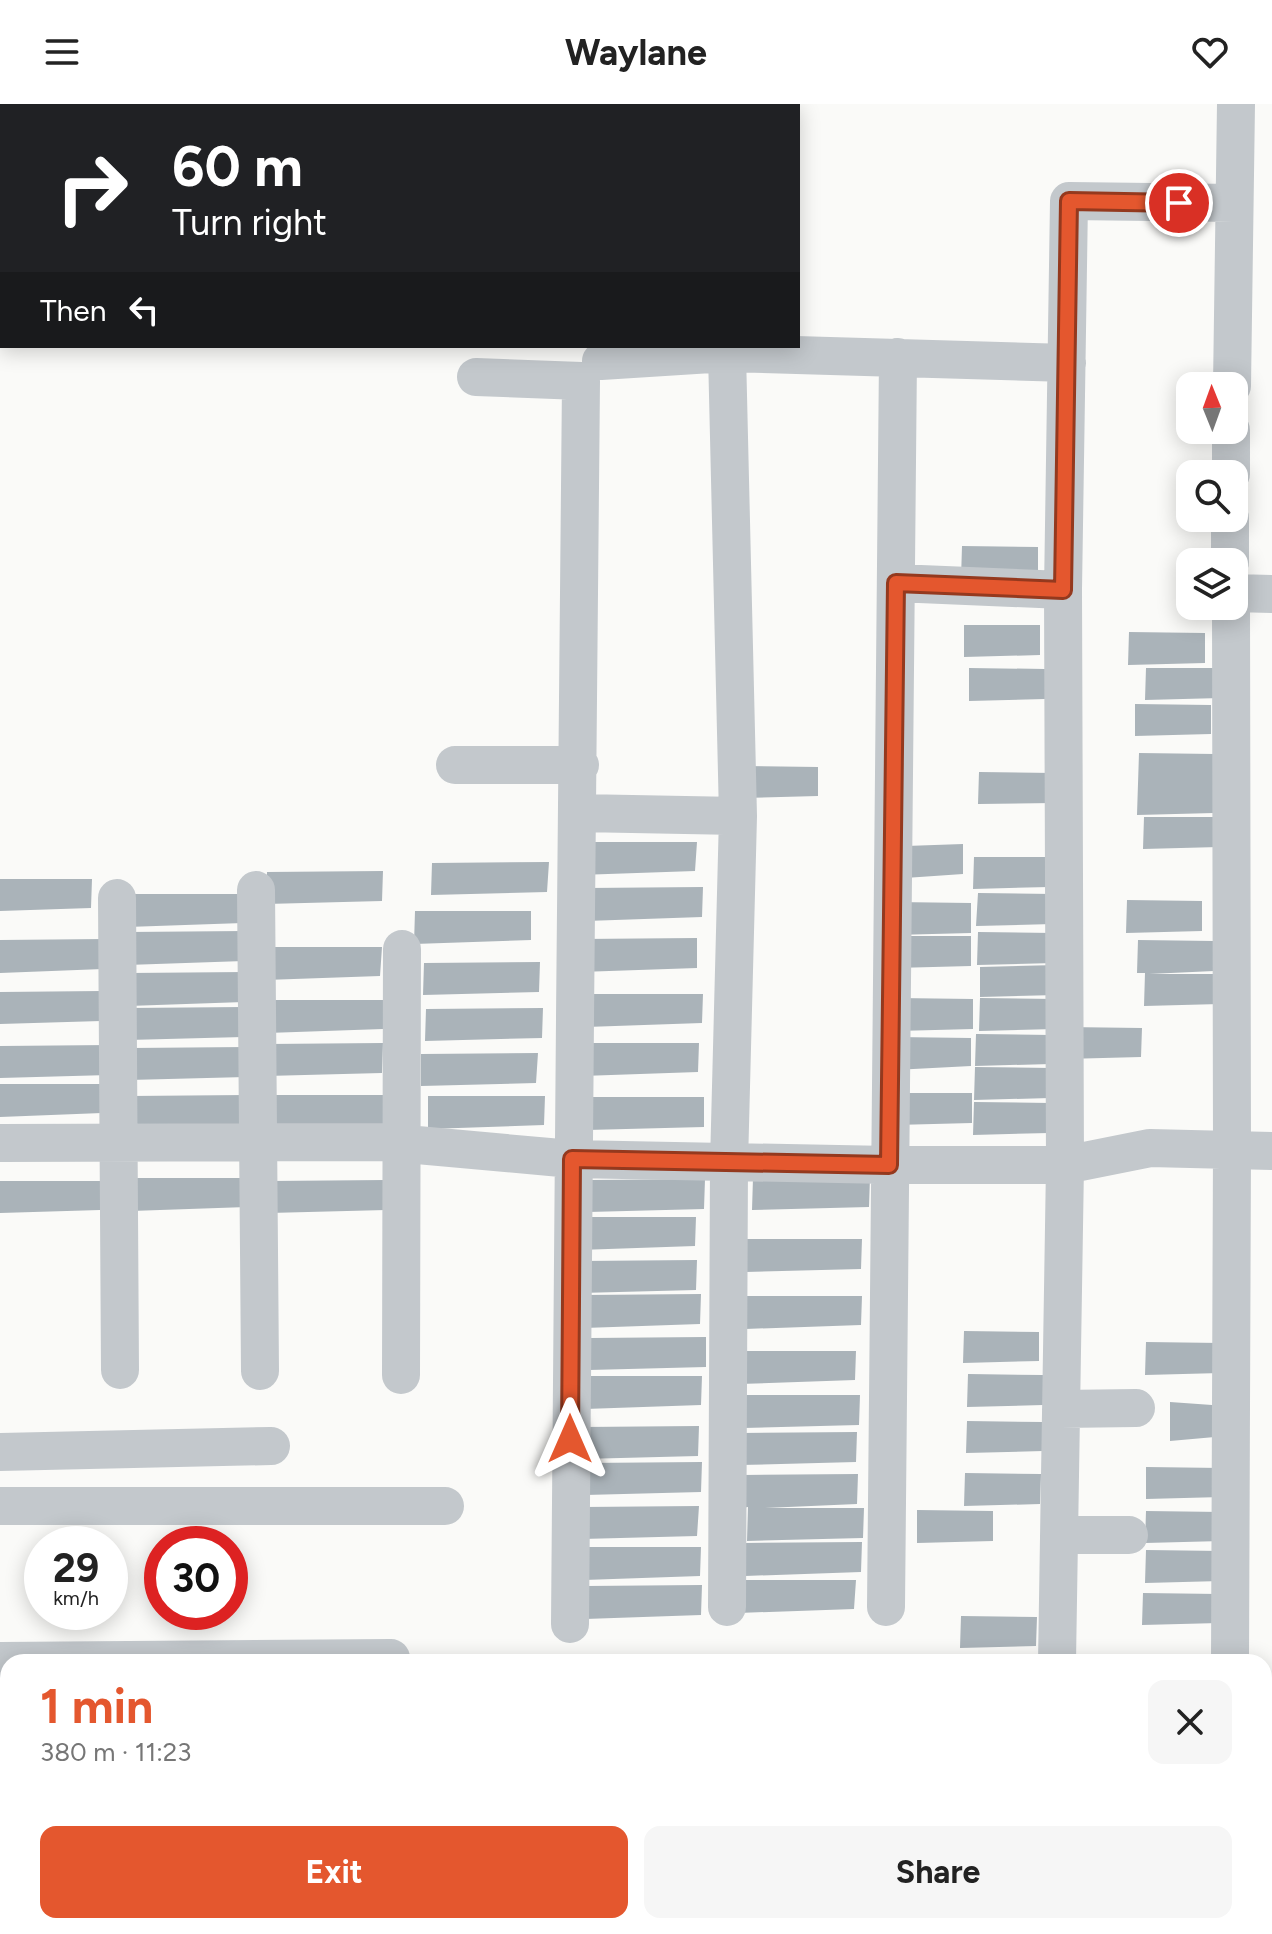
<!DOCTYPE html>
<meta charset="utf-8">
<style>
:root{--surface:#fff;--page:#f6f6f6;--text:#222;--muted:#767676;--accent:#e4572e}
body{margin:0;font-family:Figtree,sans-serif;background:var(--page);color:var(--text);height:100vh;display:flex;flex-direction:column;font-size:30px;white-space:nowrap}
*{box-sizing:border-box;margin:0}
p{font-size:26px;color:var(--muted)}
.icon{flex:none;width:44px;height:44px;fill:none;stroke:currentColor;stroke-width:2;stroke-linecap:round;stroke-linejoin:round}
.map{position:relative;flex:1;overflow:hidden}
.side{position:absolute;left:0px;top:1550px;width:1272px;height:280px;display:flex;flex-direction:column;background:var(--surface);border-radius:24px 24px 0 0;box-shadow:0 4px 20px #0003}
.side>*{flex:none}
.banner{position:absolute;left:0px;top:0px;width:800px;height:244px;box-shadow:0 4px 20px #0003;background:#202124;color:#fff;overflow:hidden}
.needle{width:52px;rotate:359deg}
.buttons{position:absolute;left:1176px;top:268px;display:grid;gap:16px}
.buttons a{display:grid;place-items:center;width:72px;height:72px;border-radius:16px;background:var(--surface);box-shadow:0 4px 20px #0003;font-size:40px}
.speed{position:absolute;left:24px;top:1422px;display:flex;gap:16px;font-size:40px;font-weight:700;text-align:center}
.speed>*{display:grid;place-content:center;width:104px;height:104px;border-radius:50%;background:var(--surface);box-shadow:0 4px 20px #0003;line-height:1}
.speed small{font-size:20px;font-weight:400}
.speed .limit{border:12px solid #d22;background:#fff;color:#111}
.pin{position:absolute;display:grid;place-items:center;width:68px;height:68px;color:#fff;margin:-34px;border:4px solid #fff;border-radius:50%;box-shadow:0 2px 8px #0007}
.me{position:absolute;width:88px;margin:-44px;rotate:0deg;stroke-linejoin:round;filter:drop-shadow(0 0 6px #0008)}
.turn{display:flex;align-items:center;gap:28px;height:168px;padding:0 40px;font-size:36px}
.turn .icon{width:104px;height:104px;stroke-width:2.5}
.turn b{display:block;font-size:56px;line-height:68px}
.then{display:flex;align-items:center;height:76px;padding:0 40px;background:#0003;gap:16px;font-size:30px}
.round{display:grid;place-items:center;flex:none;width:84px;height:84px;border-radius:16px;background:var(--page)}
.headline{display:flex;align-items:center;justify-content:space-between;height:136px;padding:0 40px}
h1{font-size:48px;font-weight:700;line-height:60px;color:var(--accent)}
.primary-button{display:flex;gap:16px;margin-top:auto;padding:16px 40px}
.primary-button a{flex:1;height:92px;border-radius:16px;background:var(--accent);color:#fff;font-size:32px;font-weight:700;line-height:92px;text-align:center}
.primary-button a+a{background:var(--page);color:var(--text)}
header{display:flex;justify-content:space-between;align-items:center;height:104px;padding:0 40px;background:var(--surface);font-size:36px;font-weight:700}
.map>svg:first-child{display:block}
</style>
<header><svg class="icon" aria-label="menu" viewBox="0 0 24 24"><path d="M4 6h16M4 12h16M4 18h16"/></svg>Waylane<svg class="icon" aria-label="heart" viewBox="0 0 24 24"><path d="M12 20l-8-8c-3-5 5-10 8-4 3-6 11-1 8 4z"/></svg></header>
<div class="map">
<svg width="1272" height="1830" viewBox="0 0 1272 1830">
<rect width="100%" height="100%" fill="#fafaf8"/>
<path fill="#aab3b9" d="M962,442l76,1v30l-77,2z
M964,521h76v30l-76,2z
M1129,528l76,1v30l-77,2z
M969,564l76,1v30l-76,2z
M1146,564h75v30l-76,2z
M1135,600l76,1v29l-76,2z
M1139,649l76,1 -1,59 -77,2z
M742,662l76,1v29l-77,2z
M979,668l75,1v30l-76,1z
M1144,713h76l-1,30 -76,2z
M580,738h117l-2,29 -116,4z
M963,740v30l-58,4 1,-32z
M974,753h76l-1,30 -76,2z
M549,758l-2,30 -116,3 1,-32z
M383,767l-1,30 -116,3 1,-32z
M0,775h92l-1,29 -91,3z
M703,783l-1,30 -116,4 1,-33z
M978,789l75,1v30l-77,2z
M128,790h116l-1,29 -116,4z
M1127,796l75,1v30l-76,2z
M895,798l76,1v30l-77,2z
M415,807h116v29l-117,4z
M245,827l-1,30 -117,4 1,-33z
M978,828l76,1v30l-77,2z
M896,832h75v30l-76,2z
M697,834v30l-117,4 1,-33z
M105,835l-2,30 -103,4v-33z
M1138,836l76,1v30l-65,3h71v30l-76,2 1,-33h-8z
M266,843h116l-2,29 -115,4z
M540,858l-1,30 -116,3 1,-32z
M1057,861v30l-77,2v-30z
M245,868l-1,30 -116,4 1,-33z
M102,887l-1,30 -101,3v-32z
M587,890h116l-1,29 -116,4z
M897,894l76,1v30l-76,2z
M980,894l76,1 -1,30 -76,2z
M268,896h116l-1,29 -116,4z
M244,903l-1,30 -115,3v-32z
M543,904l-1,30 -117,3 1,-32z
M1066,923l76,1 -1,29 -76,2z
M976,930l75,1v29l-76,2z
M896,933l75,1v28l-77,4z
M383,939l-1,30 -116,3 1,-32z
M583,939h116l-1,29 -116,4z
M110,941l-1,30 -109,3v-32z
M247,943l-1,30 -117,3 1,-32z
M538,949l-2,30 -115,3v-32z
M975,963l76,1 -1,30 -76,2z
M0,980h103l-1,29 -102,4z
M896,989h76v30l-77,2z
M246,991l-1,30 -116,4 1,-33z
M269,991h116l-1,29 -116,4z
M428,992h117l-1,29 -116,4z
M588,993h116v30l-117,3z
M974,998l76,1 -1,30 -76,2z
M870,1073l-1,30 -117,3 1,-32z
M132,1074h116l-1,29 -116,4z
M705,1075l-1,30 -116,3 1,-32z
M386,1076v30l-117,3 1,-32z
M0,1077h101l-1,29 -100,3z
M580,1113h116l-1,29 -116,4z
M746,1135h116l-1,30 -116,3z
M697,1156l-1,30 -116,3 1,-32z
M701,1190l-1,30 -116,4v-33z
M745,1192h117l-1,29 -116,4z
M964,1227l75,1v29l-76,2z
M706,1233v30l-117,3 1,-32z
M1146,1238l75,1v30l-76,2z
M740,1247h116l-1,29 -116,4z
M968,1270l75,1v30l-76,2z
M586,1272h116l-1,29 -116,4z
M744,1291h116l-1,30 -116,3z
M1170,1298l56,4v30l-56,5z
M967,1317l76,1v29l-77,2z
M699,1322l-1,30 -116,3 1,-32z
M857,1328l-1,30 -116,3 1,-32z
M702,1358l-1,30 -116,3 1,-32z
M1146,1363l76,1v29l-76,2z
M965,1369l76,1 -1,30 -76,2z
M858,1370l-1,30 -92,4h99l-1,30 -116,3 1,-34 -7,1 1,-33z
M699,1402l-2,30 -115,3 1,-32z
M917,1406l76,1v30l-76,2z
M1146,1407l76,1v29l-77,2z
M862,1438l-1,30 -116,4v-33z
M584,1443h117l-1,29 -116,4z
M1146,1446l76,1 -1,30 -76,2z
M739,1476h117l-2,29 -116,4z
M702,1481l-1,30 -116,4 1,-33z
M1143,1489l76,1v29l-77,2z
M961,1512l76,1 -1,29 -76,2z
M963,1822h76v8h-76z"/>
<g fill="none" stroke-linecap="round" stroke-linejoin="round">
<path stroke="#c3c8cc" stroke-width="38" d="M727,249l11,463 -9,348 -2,443
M601,257l126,-8 340,10
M476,273l105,4c-1,414 -11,829 -11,1243
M1232,282l4,-282
M1231,370v-44
M1230,414v44
M896,479l167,7
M1234,489l38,1
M455,661h125
M579,709l159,3
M256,786l4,481
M117,794l3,472
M0,1039l384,-1 188,17 317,6h176l85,-17 122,3
M401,1271l1,-426
M1061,1305l75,-1
M0,1348l271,-6
M0,1402h445
M1059,1431h70
M886,1503l12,-1250
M0,1557l391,-3
M1057,1558l8,-497 -2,-575 6,-389 165,2
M1230,1558l2,-512 -1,-544
M1053,1830l1,-8
M1228,1830v-8"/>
</g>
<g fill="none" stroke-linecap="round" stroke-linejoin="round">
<defs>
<path id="route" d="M570,1335l2,-280 317,6 7,-582 167,7 6,-389 110,2"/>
</defs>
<use href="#route" stroke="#94391e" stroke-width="20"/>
<use href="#route" stroke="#e4572e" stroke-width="14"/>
</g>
</svg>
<div class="buttons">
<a><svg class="needle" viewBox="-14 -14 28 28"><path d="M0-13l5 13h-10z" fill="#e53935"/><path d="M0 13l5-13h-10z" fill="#767676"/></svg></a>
<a><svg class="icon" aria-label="search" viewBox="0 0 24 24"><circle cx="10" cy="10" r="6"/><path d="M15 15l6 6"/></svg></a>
<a><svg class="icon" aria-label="layers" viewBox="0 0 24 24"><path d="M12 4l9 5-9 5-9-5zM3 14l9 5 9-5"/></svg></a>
</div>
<div class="speed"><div>29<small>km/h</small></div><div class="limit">30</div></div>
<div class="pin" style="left:1179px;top:99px;background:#d93025"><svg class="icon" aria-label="arrive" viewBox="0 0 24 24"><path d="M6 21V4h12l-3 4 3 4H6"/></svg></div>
<svg class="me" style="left:570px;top:1335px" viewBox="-20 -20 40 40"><path d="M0-17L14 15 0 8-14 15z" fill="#e4572e" stroke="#fff" stroke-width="4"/></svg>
<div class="banner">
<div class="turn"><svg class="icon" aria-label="right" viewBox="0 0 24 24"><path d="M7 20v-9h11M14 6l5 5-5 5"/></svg><div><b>60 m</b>Turn right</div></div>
<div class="then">Then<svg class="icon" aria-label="left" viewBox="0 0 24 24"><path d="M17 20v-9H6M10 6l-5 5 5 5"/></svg></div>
</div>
<section class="side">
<div class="headline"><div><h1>1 min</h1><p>380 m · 11:23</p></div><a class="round"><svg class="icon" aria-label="close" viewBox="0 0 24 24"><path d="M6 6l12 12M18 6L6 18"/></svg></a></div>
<div class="primary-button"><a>Exit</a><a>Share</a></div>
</section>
</div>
